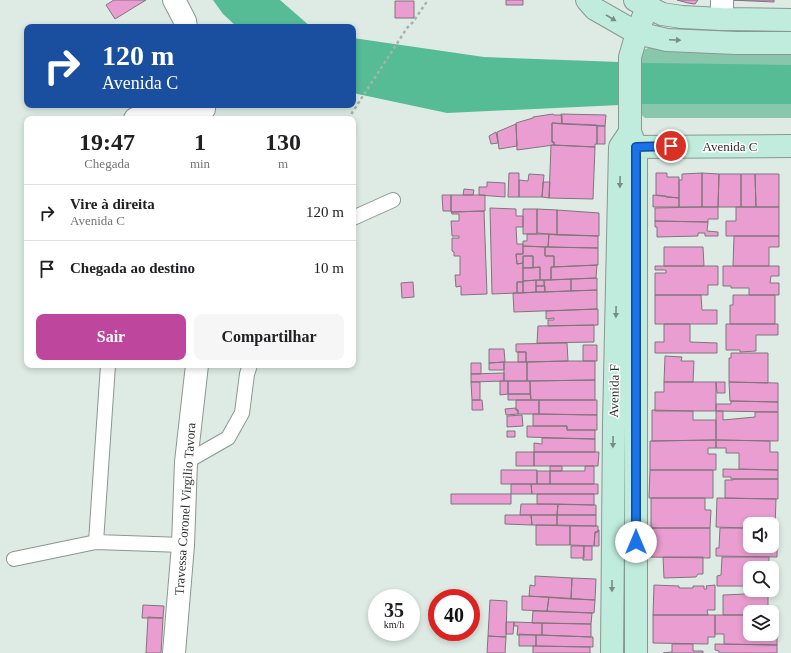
<!DOCTYPE html>
<html lang="pt">
<meta charset="utf-8">
<style>
:root{--surface:#fff;--page:#f6f6f6;--text:#202124;--muted:#757577;--line:#e0e0e0;--accent:#be479d}
body{margin:0;font-family:Georgia,serif;background:var(--page);color:var(--text);height:100vh;display:flex;flex-direction:column;font-size:15px;white-space:nowrap}
*{box-sizing:border-box;margin:0}
p{font-size:13px;color:var(--muted)}
.icon{flex:none;width:22px;height:22px;fill:none;stroke:currentColor;stroke-width:2;stroke-linecap:round;stroke-linejoin:round}
.map{position:relative;flex:1;overflow:hidden}
.panel{position:absolute;left:24px;top:116px;width:332px;height:252px;display:flex;flex-direction:column;background:var(--surface);border-radius:8px;box-shadow:0 2px 6px #0003}
.panel>*{flex:none}
.hud{position:absolute;left:24px;top:24px;width:332px;height:84px;border-radius:8px;box-shadow:0 2px 6px #0003;background:#1a4fa0;color:#fff;overflow:hidden}
.buttons{position:absolute;left:743px;top:517px;display:grid;gap:8px}
.buttons a{display:grid;place-items:center;width:36px;height:36px;border-radius:8px;background:var(--surface);box-shadow:0 2px 6px #0003;font-size:20px}
.speed{position:absolute;left:368px;top:589px;display:flex;gap:8px;font-size:20px;font-weight:700;text-align:center}
.speed>*{display:grid;place-content:center;width:52px;height:52px;border-radius:50%;background:var(--surface);box-shadow:0 2px 6px #0003;line-height:1}
.speed small{font-size:10px;font-weight:400}
.speed .limit{border:6px solid #d22;background:#fff;color:#111}
.pin{position:absolute;display:grid;place-items:center;width:34px;height:34px;color:#fff;margin:-17px;border:2px solid #fff;border-radius:50%;box-shadow:0 1px 4px #0007}
.me{position:absolute;width:44px;margin:-22px;rotate:0deg;stroke-linejoin:round;filter:drop-shadow(0 0 3px #0008)}
.turn{display:flex;align-items:center;gap:14px;height:84px;padding:0 12px;font-size:18px}
.turn .icon{width:52px;height:52px;stroke-width:2.5}
.turn b{display:block;font-size:28px;line-height:34px}
.eta{display:flex;justify-content:space-evenly;align-items:center;height:68px;text-align:center}
.eta b{font-size:24px;font-weight:600;line-height:28px}
.button{display:flex;gap:8px;margin-top:auto;padding:8px 12px}
.button a{flex:1;height:46px;border-radius:8px;background:var(--accent);color:#fff;font-size:16px;font-weight:600;line-height:46px;text-align:center}
.button a+a{background:var(--page);color:var(--text)}
ul{padding:0;list-style:none}
li{display:flex;align-items:center;gap:12px;height:56px;padding:0 12px;border-top:1px solid var(--line)}
li div{flex:1}
li b{display:block;font-size:15px}
li em{font-style:normal}
.map>svg:first-child{display:block}
</style>
<div class="map">
<svg width="791" height="653" viewBox="0 0 791 653">
<rect width="100%" height="100%" fill="#ddebe4"/>
<path fill="#89c7ad" d="M656,44l135,2v72h-146l-10,-9 -1,-54z"/>
<path fill="#56bc96" d="M213,0h67l31,27h-74l-14,-13z
M353,38l131,19 164,6 143,2v39h-150l-194,9 -94,-20z"/>
<path fill="#e99dd0" stroke="#80757c" d="M114,0h32l-31,19 -9,-14z
M506,0h17v5h-17z
M677,0h21l-3,4 -7,-1z
M730,0h44v2z
M395,1h19v17h-19z
M553,114l1,1h8v9l-10,-1v19h2v3l-37,5 -1,-27 17,-5v-1z
M561,114l45,1 -1,11 -43,-2z
M552,123l45,2v19h-2v3l-41,-2v-3h-2z
M516,124l1,22 -18,3 -2,-17z
M597,126h8v18h-8z
M496,132l2,11 -7,1 -2,-8z
M551,145l44,2 -2,52 -44,-1z
M509,173h10v24h-11z
M656,173h11v4h12v21l-13,-1v-1l-10,-1z
M702,173l17,1 -1,33h-16z
M702,173v34h-23v-27h3v-6z
M529,174l15,1 -2,22h-23v-17l9,1z
M719,174h22v33h-23z
M741,174h14l1,33h-15z
M755,174h24v33h-23z
M487,182l18,1v14l-26,-2v-8h8z
M543,182h7l-1,16 -7,-1z
M464,189l10,1 -1,5h-10z
M442,195h9v16h-8z
M451,195h34v16l-34,1z
M653,195l26,3v9h-26z
M702,207h16v12h-10v3l-53,-1v-13z
M736,207h43v29h-53v-15h10z
M490,208l26,1v7h7v11h-7l1,17h6v10h-7l1,10 6,-1v19h-6v11l-25,1z
M523,209h14v25h-14z
M537,209l20,1v25l-20,-2z
M557,210l42,3v23l-42,-1z
M484,211l3,83 -26,1v-9l-5,1 -1,-12h5v-19h-6v-4l-2,-1v-13h7v-2h-7l-1,-15h8v-7h-7l-1,-2z
M655,221l53,1 -1,9 11,1v4h-13v-3h-7v3l-41,1v-10h-2z
M527,234h22l-1,13 -25,-1v-5h4z
M549,234l49,2v12l-50,-1z
M734,236h45v11h-10v19h-36z
M523,246l22,1v9h9v11h-3v13h-11v-13l-7,1v-12h-10v7l-6,1 -1,-10h7z
M545,247l53,1v17l-44,2v-11h-9z
M664,247h39l1,19h-40z
M523,256h10v12h-10z
M597,265l-1,13 -45,2v-13z
M655,266h63v19h-10v10h-53v-22h11v-3h-11z
M723,266h56v10h-8l-1,7h9v12h-30v-7h-18v-2h-8z
M540,267v13l-17,1v-13z
M597,278v12l-26,1v-12z
M571,279v12l-26,1 -1,-12z
M536,280h8v6h-8z
M536,280v12l-13,1v-12z
M413,282l1,15 -12,1 -1,-15z
M517,282h6v11h-6z
M536,286h9v6h-9z
M597,290v19l-83,3 -1,-19z
M655,295h46l1,15h15v14h-62z
M733,295h42v29h-45v-19h3z
M598,309v16l-50,1v-6h6v-2l-8,1v-8z
M664,324h26v18l27,1v10h-62v-11h9z
M726,324h52v11h-22v16l-16,1v-2h-14z
M594,325v17l-57,1 1,-17z
M567,343l1,18 -42,1v-10h-10v-8z
M583,345h14v16h-14z
M489,349h15l1,13 -16,1z
M518,352h8v10h-8z
M731,353h37v30l-39,-1v-24h2z
M665,356l17,1 -1,4h13l-1,21h-29z
M568,361h27v19l-68,1v-19z
M504,362v8h-15v-7z
M504,362h23v19h-23z
M471,363h10v11h-10z
M504,373v8l-33,1v-8z
M595,380v20h-64l-1,-19z
M500,381h8v13l-8,1z
M508,381h22v13h-22z
M471,382h9v18h-8z
M664,382h52v29h-61v-19h9z
M716,382h9v11h-8z
M729,382l49,1v19l-48,-1z
M508,394h22l1,6h-23z
M472,400h10l1,10h-11z
M516,400h23v14h-21v-4h-2z
M539,400h58v15l-58,-1z
M731,401l47,1v10l-62,-1v-7h15z
M516,408v2h2v4l-12,1 -1,-6z
M652,410l41,1v9h23v20l-64,1z
M716,411h7v9l32,-3v-5h23v29l-62,-1z
M533,414l64,1v15h-30v-4h-34z
M522,415l1,11 -16,1v-11z
M527,426h40v4h28v9l-68,-2z
M507,431h8v6h-8z
M542,438l53,1v13h-61v-9l8,1z
M716,440l54,1v11h8v18l-39,-1v-16h-13v-5h-10z
M716,440v8h-8v6h8v16h-66v-29z
M516,452h18v14h-18z
M534,452h65l-1,14h-64z
M550,466h12v5h-12z
M585,466h9v18h-44v-13h35z
M723,469l55,1v9h-47v-2h-8z
M501,470h36v14h-36z
M650,470h63v28h-64z
M537,471h13v13h-13z
M733,479h45v20l-53,-1v-18h8z
M511,484h20l1,10h-21z
M531,484h67v10h-66z
M451,494h60v10h-60z
M537,494h57v11l-57,-1z
M651,498h54v12h6l-1,18h-59z
M717,498l59,1 -1,29h-3v-4h-6v-5l-21,1v8l-29,-1z
M521,504h37l-1,11h-37z
M558,504l38,1v10h-39z
M505,515h26l1,10 -27,-1z
M531,515h26v10h-25z
M557,515h39v11l-39,-1z
M536,525l34,1v19h-34z
M570,526h28v6h-3l-1,14 -24,-1z
M649,528h61v30l-61,-1z
M720,528h30v18h22v-12h4v-6h1v29l-61,-1v-8h3z
M598,530h1v16h-5l1,-14h3z
M571,546h13v12h-13z
M584,546h8v14h-9z
M663,557h40v17h-5l-2,3 -32,1z
M722,557h47v11h-19v18h-33v-10l4,-1z
M535,576l37,2 -1,21 -42,-3 1,-11 5,1z
M572,578l24,1 -1,21 -24,-1z
M654,585l25,1v2h14v-2h11v3h3l-1,-3 9,-1v25h-8l1,5h-55z
M768,593v19h-18v3h-27v-20z
M522,596l27,1 -2,14 -25,-1z
M549,597l46,3 -1,13 -47,-2z
M490,600l17,1 -1,36 -18,-1z
M143,605l21,1 -1,12h-21z
M533,611l59,2 -1,11 -59,-1z
M653,615h62v22h-7v7l-55,-1z
M715,615h35v19h22v-19h5v30l-53,-1v-10h-9z
M148,617l15,1 -2,35h-15z
M506,622h8l-1,12h-7z
M514,622l28,1v12h-25l1,-9h-4z
M542,623l49,1v13l-49,-2z
M519,634l17,1v11h-17z
M536,635l57,2v10l-57,-1z
M488,636l18,1 -1,16h-18z
M672,644h21v7h10v2h-40l9,-1z
M715,644l62,1v8h-58v-2l-4,-1z
M533,646l57,1v6h-57z"/>
<g fill="none" stroke-linecap="round" stroke-linejoin="round">
<defs>
<path id="lane" d="M353,218l40,-18
M186,462l42,-24 14,-25 5,-39 3,-9
M96,542l12,-177
M14,559l82,-17 87,3"/>
<path id="street" d="M174,0l11,21 1,6
M722,19v-19
M135,119l69,-10
M174,653l9,-108 3,-83 11,-97"/>
<path id="secondary" d="M587,0l8,9 42,24 30,7 69,3h55
M635,0l27,14 20,3 40,2 69,1
M622,147l169,-1
M612,653l2,-229 6,-277 10,-15
M636,653v-506l-6,-15v-75l7,-24 10,-26"/>
</defs>
<use href="#lane" stroke="#8a9791" stroke-width="16"/>
<use href="#street" stroke="#8a9791" stroke-width="24"/>
<use href="#secondary" stroke="#8a9791" stroke-width="24"/>
<path stroke="#a7b2ac" stroke-width="2.5" stroke-dasharray="3 3" stroke-linecap="butt" d="M348,119l59,-91 6,-6 15,-22"/>
<use href="#lane" stroke="#fff" stroke-width="14"/>
<use href="#street" stroke="#fff" stroke-width="22"/>
<use href="#secondary" stroke="#c0ecde" stroke-width="22"/>
</g>
<defs><path id="oneway-solid" d="M-6-.8H1V-3.2L6.5 0L1 3.2V.8H-6Z"/></defs>
<g fill="#758e86">
<use href="#oneway-solid" transform="translate(611 18) rotate(31)"/>
<use href="#oneway-solid" transform="translate(675 40) rotate(3)"/>
<use href="#oneway-solid" transform="translate(620 182) rotate(91)"/>
<use href="#oneway-solid" transform="translate(616 312) rotate(91)"/>
<use href="#oneway-solid" transform="translate(613 442) rotate(91)"/>
<use href="#oneway-solid" transform="translate(612 586) rotate(90)"/>
</g>
<g fill="none" stroke-linecap="round" stroke-linejoin="round">
<defs>
<path id="route" d="M636,542v-395l35,-1"/>
</defs>
<use href="#route" stroke="#114b97" stroke-width="10"/>
<use href="#route" stroke="#1a73e8" stroke-width="7"/>
</g>
<g text-anchor="middle" dominant-baseline="central" stroke-width="3" stroke-linejoin="round" paint-order="stroke">
<g font-size="13" fill="#2a2f2d" stroke="#fff">
<text x="730" y="146">Avenida C</text>
<text transform="translate(614 391) rotate(-89)">Avenida F</text>
<text transform="translate(185 509) rotate(-86)">Travessa Coronel Virgilio Tavora</text>
</g>
</g>
</svg>
<div class="buttons">
<a><svg class="icon" aria-label="sound" viewBox="0 0 24 24"><path d="M4 9h4l5-4v14l-5-4H4zM17 9q2 3 0 6"/></svg></a>
<a><svg class="icon" aria-label="search" viewBox="0 0 24 24"><circle cx="10" cy="10" r="6"/><path d="M15 15l6 6"/></svg></a>
<a><svg class="icon" aria-label="layers" viewBox="0 0 24 24"><path d="M12 4l9 5-9 5-9-5zM3 14l9 5 9-5"/></svg></a>
</div>
<div class="speed"><div>35<small>km/h</small></div><div class="limit">40</div></div>
<div class="pin" style="left:671px;top:146px;background:#d93025"><svg class="icon" aria-label="arrive" viewBox="0 0 24 24"><path d="M6 21V4h12l-3 4 3 4H6"/></svg></div>
<svg class="me" style="left:636px;top:542px" viewBox="-20 -20 40 40"><circle r="19" fill="#fff"/><path d="M0-13L10 11 0 6-10 11z" fill="#1a73e8"/></svg>
<div class="hud">
<div class="turn"><svg class="icon" aria-label="right" viewBox="0 0 24 24"><path d="M7 20v-9h11M14 6l5 5-5 5"/></svg><div><b>120 m</b>Avenida C</div></div>
</div>
<section class="panel">
<div class="eta">
<div><b>19:47</b><p>Chegada</p></div>
<div><b>1</b><p>min</p></div>
<div><b>130</b><p>m</p></div>
</div>
<ul>
<li><svg class="icon" aria-label="right" viewBox="0 0 24 24"><path d="M7 20v-9h11M14 6l5 5-5 5"/></svg><div><b>Vire à direita</b><p>Avenida C</p></div><em>120 m</em></li>
<li><svg class="icon" aria-label="arrive" viewBox="0 0 24 24"><path d="M6 21V4h12l-3 4 3 4H6"/></svg><div><b>Chegada ao destino</b></div><em>10 m</em></li>
</ul>
<div class="button"><a>Sair</a><a>Compartilhar</a></div>
</section>
</div>
